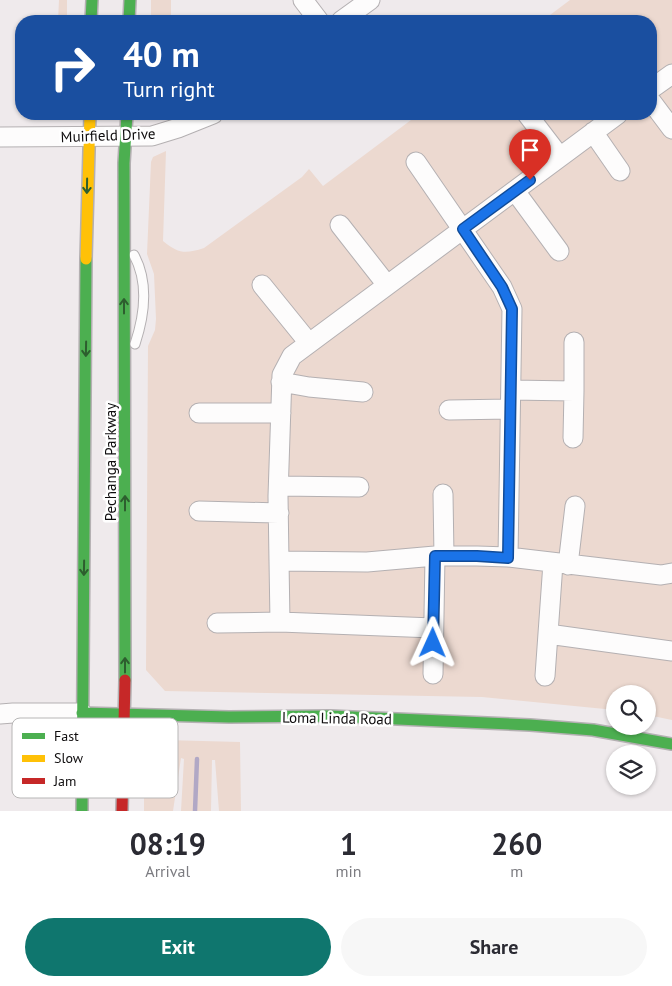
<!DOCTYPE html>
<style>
:root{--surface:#fff;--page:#f7f7f7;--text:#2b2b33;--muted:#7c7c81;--accent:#0f766e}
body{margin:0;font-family:"PT Sans",sans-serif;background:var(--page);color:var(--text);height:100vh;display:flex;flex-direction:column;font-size:19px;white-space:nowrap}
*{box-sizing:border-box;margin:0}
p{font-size:16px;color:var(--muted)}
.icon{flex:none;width:28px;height:28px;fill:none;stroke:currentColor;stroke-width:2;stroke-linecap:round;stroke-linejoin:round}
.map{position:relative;height:811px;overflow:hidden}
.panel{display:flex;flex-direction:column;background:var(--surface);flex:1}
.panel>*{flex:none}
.top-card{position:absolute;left:15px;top:15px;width:642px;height:105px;border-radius:20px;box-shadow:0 1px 4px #0004;background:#1a4fa0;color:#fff;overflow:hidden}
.tools{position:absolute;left:606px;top:685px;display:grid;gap:10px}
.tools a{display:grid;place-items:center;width:50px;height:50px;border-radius:50%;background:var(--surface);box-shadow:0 1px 4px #0004;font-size:25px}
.pin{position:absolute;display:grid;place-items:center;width:42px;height:42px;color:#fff;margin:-51px -21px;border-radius:50% 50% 50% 0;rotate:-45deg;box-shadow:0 0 5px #0007}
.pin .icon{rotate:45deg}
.me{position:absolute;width:55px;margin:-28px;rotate:1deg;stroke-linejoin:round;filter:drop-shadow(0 0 4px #0008)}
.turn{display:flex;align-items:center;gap:18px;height:105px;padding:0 25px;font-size:22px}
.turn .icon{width:65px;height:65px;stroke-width:2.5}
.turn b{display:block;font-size:35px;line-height:42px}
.eta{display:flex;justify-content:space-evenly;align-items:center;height:85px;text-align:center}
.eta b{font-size:30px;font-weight:600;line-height:35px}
.action{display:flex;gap:10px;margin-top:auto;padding:10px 25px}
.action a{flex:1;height:58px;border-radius:30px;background:var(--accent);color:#fff;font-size:20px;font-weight:600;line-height:58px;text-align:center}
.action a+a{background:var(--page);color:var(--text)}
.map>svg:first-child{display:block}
</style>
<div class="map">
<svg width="672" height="811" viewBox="0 0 672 811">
<rect width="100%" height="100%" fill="#efeaec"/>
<path fill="#ecd9d0" d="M59,0h8v21h-9z
M151,0h20v21h-20z
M570,0h102v720l-24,-5v-21h-33v16l-133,-13 -317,-6 -19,-21 2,-324 7,-16 1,-11 -2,-45 -7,-20 4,-92 2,-5 13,-6 -3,90c16,13 22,13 41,7l98,-71 7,-8 14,17 96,-72h232v-93h-109z
M165,740l75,2 1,69h-22l-4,-51h-3l-1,51h-30l3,-52 -3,-1 -8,53h-29v-52z"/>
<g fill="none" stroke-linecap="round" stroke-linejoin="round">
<path stroke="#b1a8c5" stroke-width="4.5" d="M195,811l2,-52"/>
<defs>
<path id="lane" d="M134,255c15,28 11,59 1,89"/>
<path id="street" d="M303,0l16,21
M341,21l29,-21
M651,89l21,-15
M651,101l21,28
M527,114l33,43
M618,114l-326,242 -10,19 -4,121 1,65 88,1 68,-6h42l31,1 153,18 11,-2
M593,132l27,39
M0,137l152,-1 26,-8 35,-14
M416,162l86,125 10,22 -4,248
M515,191l44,60
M340,225l47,60
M262,285l47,58
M281,382l28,5 54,5
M511,390l63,1v-49
M449,410l61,-1
M199,413h82
M573,438l1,-47
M279,486l80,1
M443,494l1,62
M199,511l80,2
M279,561l1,61 153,6
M568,565l7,-59
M217,623l63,-1
M548,634l124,17
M433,674l2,-118
M545,676l8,-113
M0,714l13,-1h69"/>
<path id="fast" d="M91,21l1,-21
M129,21l1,-21
M125,680l-1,-517 3,-49
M82,713l147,4 101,-1 200,9 63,5 79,14
M82,811l4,-552"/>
<path id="slow" d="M86,259l4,-145"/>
<path id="jam" d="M122,811l3,-131"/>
</defs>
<use href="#lane" stroke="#b4b0b2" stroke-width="11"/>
<use href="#street" stroke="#b4b0b2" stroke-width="21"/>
<use href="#fast" stroke="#b4b0b2" stroke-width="14"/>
<use href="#slow" stroke="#b4b0b2" stroke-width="14"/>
<use href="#jam" stroke="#b4b0b2" stroke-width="14"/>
<use href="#lane" stroke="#fdfcfc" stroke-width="9"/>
<use href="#street" stroke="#fdfcfc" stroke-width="19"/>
<use href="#fast" stroke="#4caf50" stroke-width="11"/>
<use href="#slow" stroke="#ffc107" stroke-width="11"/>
<use href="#jam" stroke="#c62828" stroke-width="11"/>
</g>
<defs><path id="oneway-shaft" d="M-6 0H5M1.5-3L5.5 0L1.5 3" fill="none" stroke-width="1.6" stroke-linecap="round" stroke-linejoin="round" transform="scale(1.25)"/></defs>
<g stroke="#2d5e2e">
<use href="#oneway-shaft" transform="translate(87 186) rotate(91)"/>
<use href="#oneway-shaft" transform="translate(124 306) rotate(-90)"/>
<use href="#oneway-shaft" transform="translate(86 349) rotate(91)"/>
<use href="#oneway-shaft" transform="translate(125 503) rotate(-90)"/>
<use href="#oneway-shaft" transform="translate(84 568) rotate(91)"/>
<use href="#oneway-shaft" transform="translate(125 665) rotate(-90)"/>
</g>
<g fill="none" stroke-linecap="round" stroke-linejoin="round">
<defs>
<path id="route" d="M433,643l2,-87h42l31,2 4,-249 -10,-22 -39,-58 67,-49"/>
</defs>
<use href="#route" stroke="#114b97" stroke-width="12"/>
<use href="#route" stroke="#1a73e8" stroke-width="9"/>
</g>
<g text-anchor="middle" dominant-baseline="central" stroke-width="5" stroke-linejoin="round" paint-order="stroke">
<g font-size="15" fill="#0e0c0d" stroke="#fff">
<text transform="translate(108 135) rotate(-2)">Muirfield Drive</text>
<text transform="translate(110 462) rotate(-90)">Pechanga Parkway</text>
<text transform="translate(337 718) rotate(1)">Loma Linda Road</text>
</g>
</g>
<rect x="12" y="718" width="166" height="80" rx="8" fill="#fff" stroke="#b7b6b6" stroke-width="1"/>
<rect x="22" y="733" width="23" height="6" fill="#4caf50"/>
<rect x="22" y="755" width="23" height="7" fill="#ffc107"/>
<rect x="22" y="778" width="23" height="6" fill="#c62828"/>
<g font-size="14" fill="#0e0c0d">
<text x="54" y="741">Fast</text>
<text x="54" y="763">Slow</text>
<text x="54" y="786">Jam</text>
</g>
</svg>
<div class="tools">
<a><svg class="icon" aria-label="search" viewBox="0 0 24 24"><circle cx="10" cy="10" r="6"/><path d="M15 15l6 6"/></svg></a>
<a><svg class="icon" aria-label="layers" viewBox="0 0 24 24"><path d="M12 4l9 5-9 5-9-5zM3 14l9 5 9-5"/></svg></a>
</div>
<div class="pin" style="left:530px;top:180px;background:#d93025"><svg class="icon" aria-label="arrive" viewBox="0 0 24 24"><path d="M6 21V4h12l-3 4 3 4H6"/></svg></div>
<svg class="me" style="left:433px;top:643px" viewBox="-20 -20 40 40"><path d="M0-17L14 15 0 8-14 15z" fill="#1a73e8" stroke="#fff" stroke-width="4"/></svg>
<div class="top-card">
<div class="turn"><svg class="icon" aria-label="right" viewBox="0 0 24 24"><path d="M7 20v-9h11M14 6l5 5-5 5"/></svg><div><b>40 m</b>Turn right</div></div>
</div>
</div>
<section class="panel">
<div class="eta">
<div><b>08:19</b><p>Arrival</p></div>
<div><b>1</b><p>min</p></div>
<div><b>260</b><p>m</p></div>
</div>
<div class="action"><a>Exit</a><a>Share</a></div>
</section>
